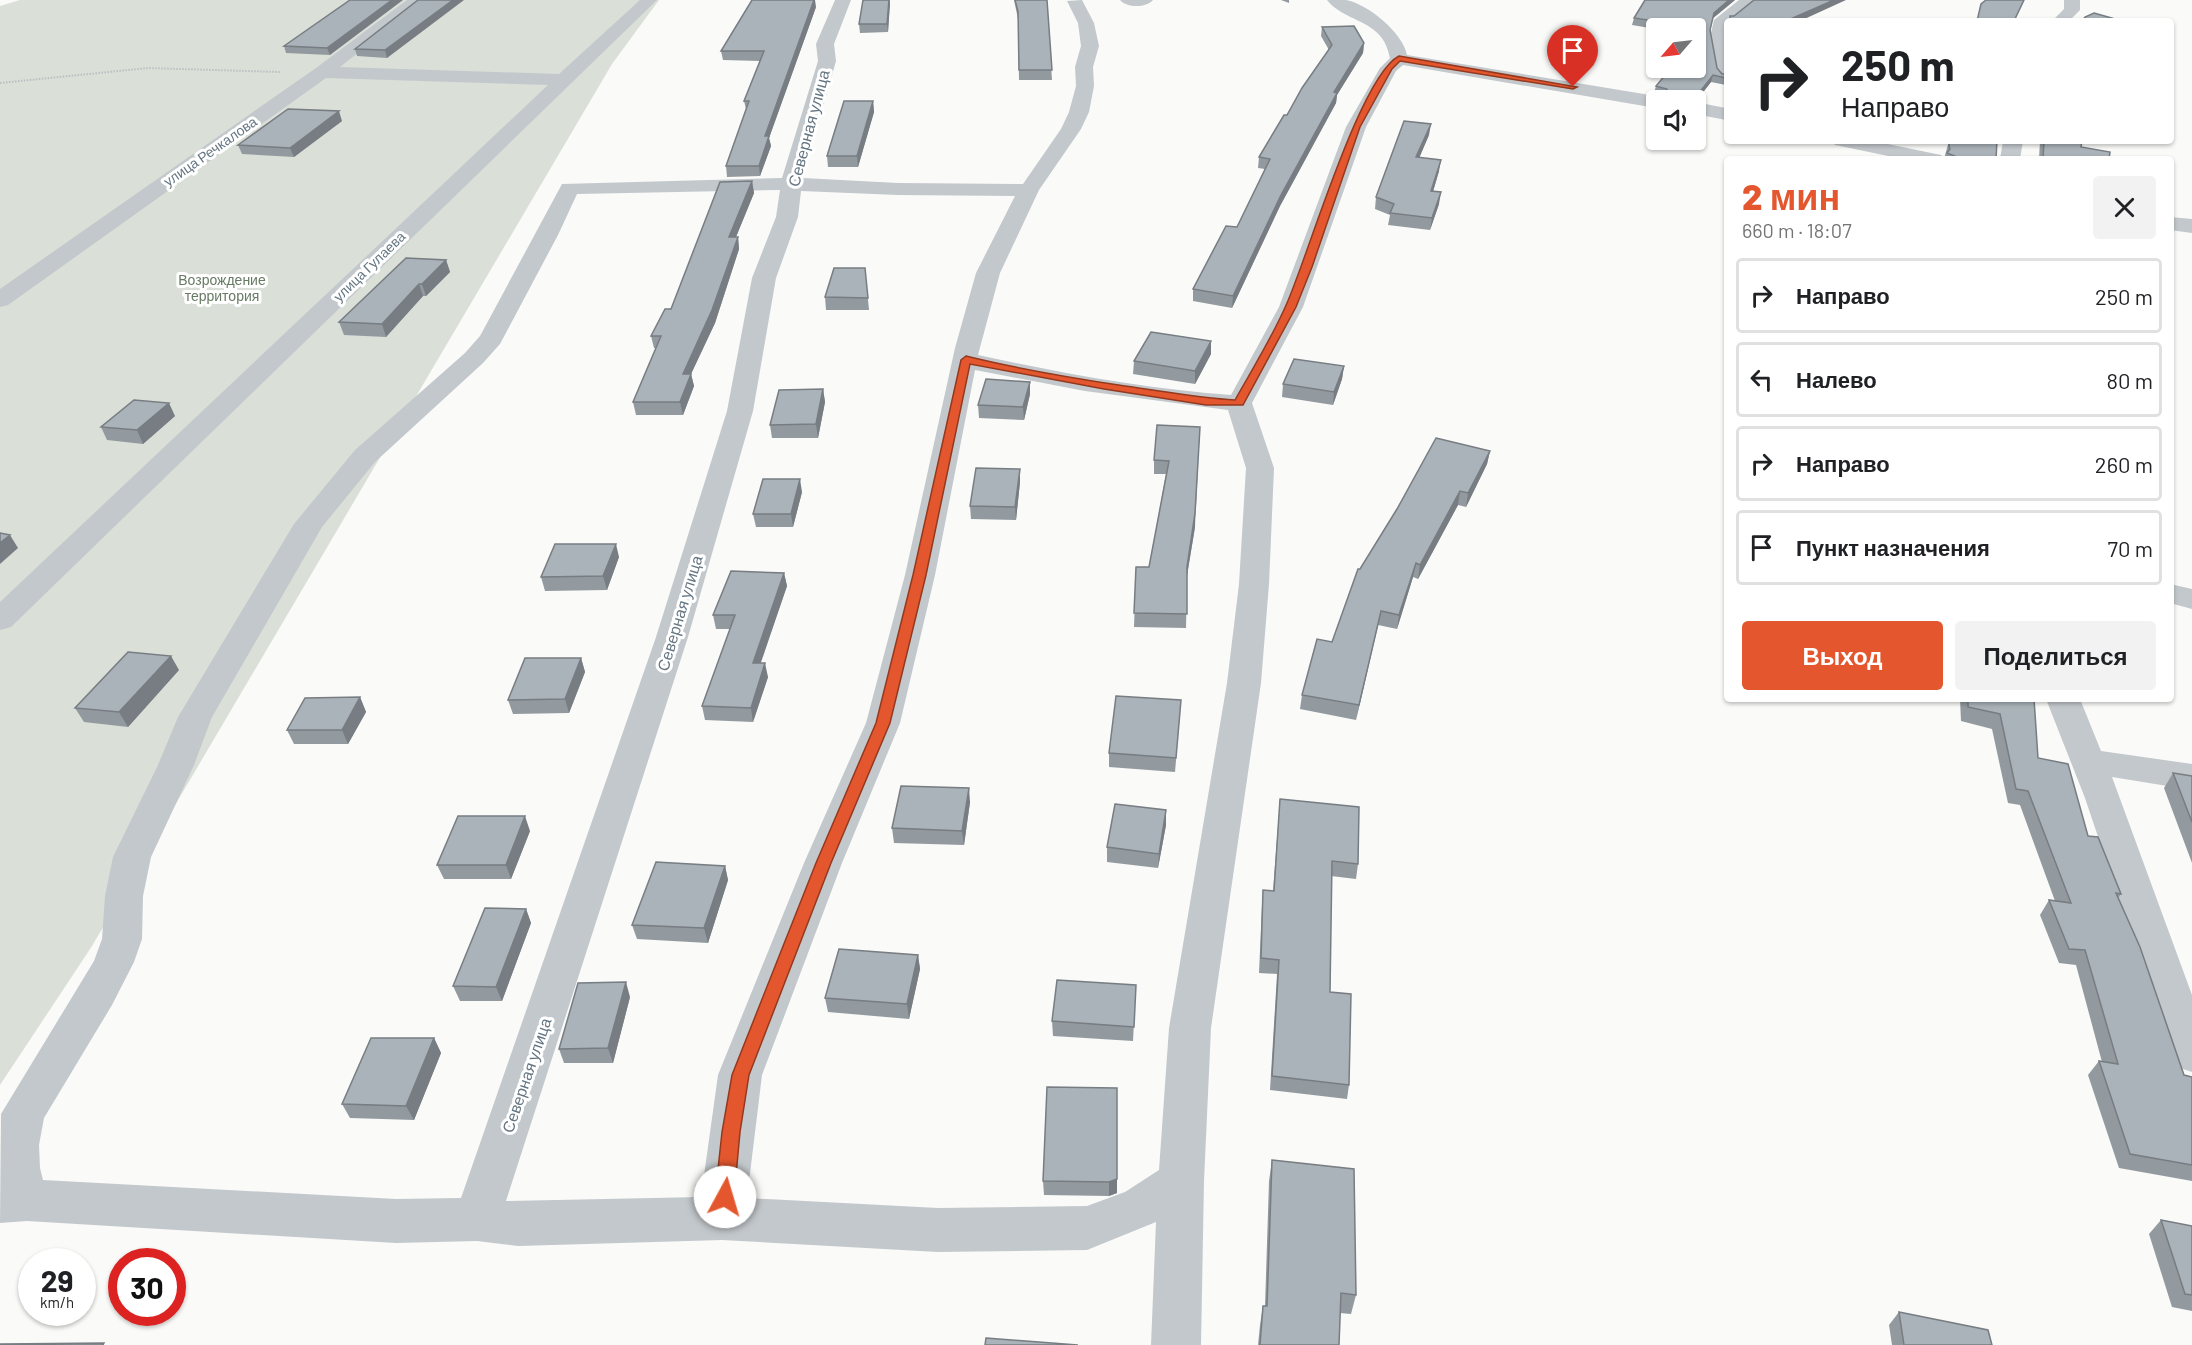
<!DOCTYPE html>
<html lang="ru">
<meta charset="utf-8">
<style>
:root{--surface:#fff;--page:#f2f2f2;--text:#202124;--muted:#757577;--line:#e0e0e0;--accent:#e4572e}
body{margin:0;font-family:Barlow,sans-serif;background:var(--page);color:var(--text);height:100vh;display:flex;flex-direction:column;font-size:22px;white-space:nowrap}
*{box-sizing:border-box;margin:0}
p{font-size:20px;color:var(--muted)}
.icon{flex:none;width:33px;height:33px;fill:none;stroke:currentColor;stroke-width:2;stroke-linecap:round;stroke-linejoin:round}
.map{position:relative;flex:1;overflow:hidden}
.sheet{position:absolute;left:1724px;top:156px;width:450px;height:546px;display:flex;flex-direction:column;background:var(--surface);border-radius:6px;box-shadow:0 2px 4px #0004}
.sheet>*{flex:none}
.banner{position:absolute;left:1724px;top:18px;width:450px;height:126px;border-radius:6px;box-shadow:0 2px 4px #0004;background:#fff;color:var(--text);overflow:hidden}
.needle{width:39px;rotate:242deg}
.controls{position:absolute;left:1646px;top:18px;display:grid;gap:12px}
.controls a{display:grid;place-items:center;width:60px;height:60px;border-radius:6px;background:var(--surface);box-shadow:0 2px 4px #0004;font-size:30px}
.speed{position:absolute;left:18px;top:1248px;display:flex;gap:12px;font-size:30px;font-weight:700;text-align:center}
.speed>*{display:grid;place-content:center;width:78px;height:78px;border-radius:50%;background:var(--surface);box-shadow:0 2px 4px #0004;line-height:1}
.speed small{font-size:15px;font-weight:400}
.speed .limit{border:9px solid #d22;background:#fff;color:#111}
.pin{position:absolute;display:grid;place-items:center;width:51px;height:51px;color:#fff;margin:-62px -26px;border-radius:50% 50% 50% 0;rotate:-45deg;box-shadow:0 0 6px #0007}
.pin .icon{rotate:45deg}
.me{position:absolute;width:66px;margin:-33px;rotate:6deg;stroke-linejoin:round;filter:drop-shadow(0 0 4px #0008)}
.turn{display:flex;align-items:center;gap:21px;height:126px;padding:0 18px;font-size:27px}
.turn .icon{width:78px;height:78px;stroke-width:2.5}
.turn b{display:block;font-size:42px;line-height:51px}
.round{display:grid;place-items:center;flex:none;width:63px;height:63px;border-radius:6px;background:var(--page)}
.headline{display:flex;align-items:center;justify-content:space-between;height:102px;padding:0 18px}
h1{font-size:36px;font-weight:800;line-height:45px;color:var(--accent)}
.cta{display:flex;gap:12px;margin-top:auto;padding:12px 18px}
.cta a{flex:1;height:69px;border-radius:6px;background:var(--accent);color:#fff;font-size:24px;font-weight:800;line-height:69px;text-align:center}
.cta a+a{background:var(--page);color:var(--text)}
ul{padding:0;list-style:none}
li{display:flex;align-items:center;gap:18px;height:75px;margin:0 12px 9px;padding:0 6px;border:3px solid var(--line);border-radius:6px}
li div{flex:1}
li b{display:block;font-size:22px}
li em{font-style:normal}
.map>svg:first-child{display:block}
</style>
<div class="map">
<svg width="2192" height="1345" viewBox="0 0 2192 1345">
<rect width="100%" height="100%" fill="#fafaf8"/>
<path fill="#dadfd7" d="M20,0h639l-47,64 -520,882 -92,139v-1079z"/>
<g fill="none" stroke-linecap="round" stroke-linejoin="round">
<path stroke="#bbbfc2" stroke-width="2" stroke-dasharray="1.5 1.5" stroke-linecap="butt" d="M0,83l148,-15 132,4"/>
<path fill="#c3c8cc" fill-rule="evenodd" d="M407,0h18l-85,67 219,7 81,-74h17l-646,627 -11,3v-28l548,-517 -222,-7 -318,227 -8,2v-18l316,-221z
M835,0h16l-17,44 2,17 -33,117 95,5 125,1 38,-55 8,-17 7,-26 -1,-19 6,-21 -3,-23 -11,-22 15,-1 12,23 5,23 -6,21 1,19 -5,26 -8,17 -42,61 -39,83 -22,82c82,18 168,34 253,40l48,-88 67,-180 34,-59 10,-10c-7,-40 -44,-34 -63,-58 6,0 13,0 19,0 22,4 57,33 61,55l249,41 8,4h-8v8l-253,-43 -7,6 -30,56 -63,180 -51,96 22,65 -5,116 -8,99 -50,345 -7,153 -3,164h-50l5,-123 -69,28 -149,2 -216,-12 -204,6 -41,-5 -81,2 -369,-22 -27,2 1,-109 93,-153 8,-22 3,-43 8,-39 45,-92 20,-48 116,-193 61,-74 110,-97 15,-17 82,-152 220,-6 36,-117 -2,-17zM780,190l-4,27 -24,61 -25,133 -71,226 -195,561 -65,1 -353,-19 -3,-12 -1,-23 5,-27 68,-113 22,-43 8,-23 1,-43 8,-39 43,-92 18,-48 110,-190 53,-65 108,-99 17,-19 58,-109 19,-41zM801,191l97,4 117,1 -39,77 -21,75 -50,227 -39,148 -62,140 -86,212 -17,122 -195,4 182,-564 65,-226 23,-133 22,-61zM975,370l110,21 143,19 18,58 -7,116 -12,99 -58,345 -10,142 -34,22 -38,14 -149,2 -191,-10 15,-123 80,-212 58,-140 35,-148z
M1120,0h33c-7,8 -26,8 -33,0z
M1739,0h18l-26,21h-5v59l-6,-1 -3,-4 -7,-38 4,-17z
M2064,0h16v10l-11,11h-17l12,-12z
M1695,102l31,6v12l-31,-6z
M1832,141h41l68,14 3,4h-41l-68,-14z
M2003,141h20l-3,18h-20z
M2170,217l22,2v14l-22,-3z
M2170,584l22,5v20l-22,-6z
M2046,699h34l21,52 91,13v26l-80,-13 80,218v77l-15,-5 -6,-13 -86,-256z"/>
</g>
<path fill="#929a9f" d="M350,0l-20,55 -44,-2 -2,-7z
M418,0l-31,58 -30,-2 -2,-7z
M863,0h27l-2,32 -28,1 -1,-9z
M1014,0h33l5,80h-33l-1,-61z
M1281,0h8v3z
M1645,0h90l-23,19 -2,11 7,38 5,6h4v11l-15,-3 -14,18h-4l-39,-7 2,-7 12,-14 -4,-1v-3h31v-40l-39,1 -24,-4 2,-7z
M816,7l-47,131 2,8 -11,30 -33,1 -1,-11 20,-57 -2,-8 16,-40 -37,-1 -2,-9z
M1322,27l42,16 -1,10 -26,42 -1,8 -56,103 -48,102 -39,-7v-12l44,-62 28,-58 -7,-1 1,-11 70,-107 -8,-14z
M873,101l1,11 -16,55h-30l-1,-11z
M1656,108v11l-3,-1z
M342,121l-48,36 -52,-3 -4,-9z
M1429,135l-10,22 20,14 -6,20 6,13 -9,26 -42,-5 2,-10 -15,-6 1,-12z
M1949,141h48l-1,18h-52z
M2040,141h42l-1,6 28,12h-70z
M752,181l2,12 -18,44h2l1,12 -24,74 -24,51 3,12 -11,29h-47l-3,-13 23,-54h-2l-3,-12 20,-27z
M446,260l4,12 -24,24h-3l-37,41 -42,-2 -5,-13z
M865,268l4,42h-43l-1,-13z
M1211,354l-16,30 -62,-10 1,-13z
M1344,366l-2,13 -9,26 -51,-8 1,-13z
M1030,382v12l-6,26 -45,-2 -1,-13z
M823,389l2,13 -7,36h-46l-2,-13z
M175,416l-32,28 -36,-4 -6,-13z
M1200,427l-5,100 -8,49 -1,52 -52,-1 2,-60h13l17,-93h-12v-14z
M1490,451l-3,13 -21,43 -8,-2 -40,74 -5,-2 -16,52 -19,-4 -22,95 -56,-11 2,-14 30,-53 28,-73z
M1020,482l-4,38 -45,-1 -1,-13z
M802,492l-9,35h-37l-3,-13z
M619,557l-12,33 -62,1 -4,-14z
M784,573l3,13 -27,77 8,14 -15,45 -48,-2 -3,-14 28,-77h-14l-3,-14z
M581,658l4,14 -16,41 -56,1 -5,-14z
M179,670l-51,57 -44,-5 -9,-14z
M360,697l6,15 -18,32h-54l-7,-14z
M1960,699h74l4,59 50,78 33,58 -3,4 66,177 8,2v104l-73,-13 -31,-93 11,-14 3,1 -26,-97 -17,-2 -19,-48 9,-15 6,1 -35,-96 -12,-2 -16,-74 -31,-8z
M1180,714l-5,58 -66,-5v-14z
M2173,773l19,3v87l-28,-75z
M1280,799l78,65 -2,15 -25,-3 -1,116 19,93 -2,14 -77,-9 7,-116 -18,-1 3,-68 1,-15 10,1z
M970,802l-6,43 -70,-2 -2,-15z
M1166,810v15l-8,43 -51,-6v-15z
M530,831l-19,48h-67l-7,-14z
M725,866l3,14 -20,63 -71,-4 -5,-14z
M526,909l5,14 -29,78h-42l-7,-15z
M918,955l2,14 -11,50 -81,-7 -3,-14z
M1136,985l-3,56 -80,-5 -1,-15z
M630,997l-17,66h-49l-5,-14z
M434,1038l7,15 -27,67 -64,-2 -8,-14z
M1047,1087l70,106 -8,3 -65,-1 -1,-14z
M1272,1160l84,135 -5,19 -11,-1 -1,32h-81l2,-20 3,-19h2l4,-125z
M2161,1220l31,6v85l-20,-4 -23,-73z
M1899,1312l93,33h-100l-3,-20z"/>
<path fill="#777d82" d="M392,0h11l-73,55 -3,-7z
M453,0h11l-77,58 -2,-8z
M814,0h1l1,7 -47,131 2,8 -11,30 -1,-10 6,-30z
M889,0l1,4 -2,28 -1,-8z
M1729,0h6l-23,19 2,-6z
M1834,0h12l-46,21h-14z
M1364,43l-1,10 -26,42 -1,8 -56,103 -48,102 1,-12 48,-101 53,-103z
M1713,75l-2,7 -14,18 2,-7z
M873,101l1,11 -16,55 -1,-11z
M339,111l3,10 -48,36 -4,-9z
M1431,124l-2,11 -14,33 1,-11z
M1441,160l-2,11 -9,31 1,-11z
M752,181l2,12 -23,56 -2,-12z
M1441,192l-2,12 -9,26 2,-12z
M738,237l1,12 -24,74 -24,51 3,12 -11,29 -3,-13 3,-28z
M446,260l4,12 -24,24 -4,-12z
M419,284l4,12 -37,41 -4,-13z
M1211,341v13l-16,30v-13z
M1344,366l-2,13 -9,26 1,-13z
M1030,382v12l-6,26 -1,-13z
M823,389l2,13 -7,36 -2,-14z
M169,403l6,13 -32,28 -6,-14z
M1490,451l-3,13 -21,43 2,-14z
M1020,469v13l-4,38 -1,-13z
M800,479l2,13 -9,35 -2,-13z
M1460,491l-2,14 -40,74 2,-14z
M1195,513v14l-9,54 1,-14z
M10,535l8,13 -18,16v-21z
M616,544l3,13 -12,33 -4,-14z
M1416,563l-3,14 -16,52 2,-14z
M784,573l3,13 -31,91 -3,-14z
M1381,611l-3,14 -22,95 3,-15z
M171,656l8,14 -51,57 -9,-15z
M581,658l4,14 -16,41 -4,-14z
M765,663l3,14 -15,45 -2,-14z
M360,697l6,15 -18,32 -6,-14z
M969,788l1,14 -6,43 -2,-14z
M1166,810v15l-8,43 1,-14z
M525,816l5,15 -19,48 -5,-14z
M725,866l3,14 -20,63 -4,-15z
M526,909l5,14 -29,78 -6,-14z
M918,955l2,14 -11,50 -2,-15z
M626,982l4,15 -17,66 -5,-15z
M434,1038l7,15 -27,67 -8,-14z
M1117,1179v14l-8,3v-14z"/>
<path fill="#aab3b9" stroke="#777d82" stroke-width="1.5" d="M350,0h42l-65,48 -43,-2z
M418,0h35l-68,50 -30,-1z
M752,0h62l-49,136h4l-10,30h-33l23,-65h-5l20,-50h-43z
M863,0h26l-2,24h-28z
M1015,0h32l5,70h-33l-1,-59z
M1645,0h84l-15,13 -4,17 7,38 5,6h4v4l-13,-3 -14,18h-3l-4,7h-32l3,-5 5,-3 -1,-3 -11,-3 15,-18h24v-40h-25l4,-4 -40,-6z
M1754,0h80l-48,21h-56v-5h4z
M1986,0h38l-10,21h-37l4,-17z
M2094,13l28,8h-40l3,-4z
M1354,26l10,17 -30,49 3,1 -56,102 -48,101 -40,-7 33,-63 11,1 33,-68 -11,-2 25,-42h3l15,-27 30,-43 -10,-18z
M844,101h29l-16,55h-30z
M288,109l51,2 -49,37 -52,-3z
M1404,121l27,3 -15,33 25,3 -10,31 10,1 -9,26 -42,-5 4,-9 -18,-7z
M1950,141h47l-1,18h-39v-2l-10,-4 3,-4 -1,-3z
M2044,141h38l-1,6 29,5 -1,7h-66z
M752,181l-23,56h9l-26,73 -29,64h8l-11,28h-47l28,-66h-10l14,-27h6l49,-127z
M406,258l40,2 -24,24h-3l-37,40 -43,-2z
M834,268h31l3,30 -43,-1z
M1151,332l60,9 -16,30 -61,-10z
M1294,359l50,7 -10,26 -51,-8z
M986,379l44,3 -7,25 -45,-2z
M823,389l-7,35 -46,1 9,-35z
M134,400l35,3 -32,27 -36,-3z
M1157,425l43,2 -5,86 -8,54v47l-53,-1 2,-46h13l20,-106 -15,-1z
M1436,438l54,13 -22,42 -8,-2 -40,74 -4,-2 -17,52 -18,-4 -22,94 -57,-10 15,-56 15,3 26,-73h2l37,-60z
M976,468l44,1 -5,38 -45,-1z
M763,479h37l-9,35h-38z
M0,533l10,2 -10,8z
M555,544h61l-13,32 -62,1z
M731,571l53,2 -31,90h12l-14,45 -49,-2 33,-91h-22z
M128,652l43,4 -52,56 -44,-4z
M525,658h56l-16,41 -57,1z
M1116,696l65,4 -5,58 -67,-5z
M360,697l-18,33h-55l18,-32z
M1968,699h66l4,59 30,6 20,72 10,1 23,57 -5,-1 24,54 44,128 8,2v88l-62,-11 -31,-93 19,3 -33,-114 -16,-1 -20,-49 22,3 -43,-112 -12,-2 -16,-75 -32,-7z
M2173,773l19,3v46z
M901,786l68,2 -7,43 -70,-3z
M1280,799l79,8 -1,57 -26,-3 -2,131 21,2 -2,91 -77,-9 7,-116 -18,-2 2,-68 11,1z
M1115,804l51,6 -7,44 -52,-7z
M458,816h67l-19,49h-69z
M656,862l69,4 -21,62 -72,-3z
M485,908l41,1 -30,78 -43,-1z
M839,949l79,6 -11,49 -82,-6z
M1057,980l79,5 -2,42 -82,-6z
M626,982l-18,66 -49,1 19,-66z
M371,1038h63l-28,68 -64,-2z
M1047,1087l70,1v91l-8,3 -66,-1z
M1272,1160l82,9 2,126 -15,-2 -2,52h-79l3,-39h4z
M2161,1220l31,6v69l-7,-1z
M1899,1312l89,18 4,15h-88z
M986,1338l92,7h-93z
M104,1343l-1,2h-103v-1z"/>
<path fill="#e4572e" stroke="#94391e" stroke-width="1.5" d="M1399,56l178,31 -4,2 -173,-28 -8,8 -32,58 -48,140 -16,40 -53,98h-37l-102,-16 -134,-25 -44,211 -36,148 -59,140 -82,212 -9,57 -6,65 -3,6 -6,3 -7,-3 -3,-6 7,-65 10,-57 84,-212 60,-140 37,-148 48,-215 5,-4c52,13 106,22 159,30 37,5 73,12 110,14 18,-32 38,-64 52,-97 21,-47 73,-227 112,-247z"/>
<g text-anchor="middle" dominant-baseline="central" stroke-width="6" stroke-linejoin="round" paint-order="stroke">
<g font-size="14" fill="#657683" stroke="#fff">
<text transform="translate(210 151) rotate(-35)">улица Речкалова</text>
<text transform="translate(369 266) rotate(-44)">улица Гулаева</text>
</g>
<g font-size="14" fill="#687a64" stroke="#fff">
<text x="222" y="279">Возрождение<tspan x="222" dy="16">территория</tspan></text>
</g>
<g font-size="16" fill="#657683" stroke="#fff">
<text transform="translate(808 128) rotate(-75)">Северная улица</text>
<text transform="translate(679 613) rotate(-73)">Северная улица</text>
<text transform="translate(526 1075) rotate(-71)">Северная улица</text>
</g>
</g>
</svg>
<div class="controls">
<a><svg class="needle" viewBox="-14 -14 28 28"><path d="M0-13l5 13h-10z" fill="#e53935"/><path d="M0 13l5-13h-10z" fill="#757577"/></svg></a>
<a><svg class="icon" aria-label="sound" viewBox="0 0 24 24"><path d="M4 9h4l5-4v14l-5-4H4zM17 9q2 3 0 6"/></svg></a>
</div>
<div class="speed"><div>29<small>km/h</small></div><div class="limit">30</div></div>
<div class="pin" style="left:1573px;top:87px;background:#d93025"><svg class="icon" aria-label="arrive" viewBox="0 0 24 24"><path d="M6 21V4h12l-3 4 3 4H6"/></svg></div>
<svg class="me" style="left:725px;top:1197px" viewBox="-20 -20 40 40"><circle r="19" fill="#fff"/><path d="M0-13L10 11 0 6-10 11z" fill="#e4572e"/></svg>
<div class="banner">
<div class="turn"><svg class="icon" aria-label="right" viewBox="0 0 24 24"><path d="M7 20v-9h11M14 6l5 5-5 5"/></svg><div><b>250 m</b>Направо</div></div>
</div>
<section class="sheet">
<div class="headline"><div><h1>2 мин</h1><p>660 m · 18:07</p></div><a class="round"><svg class="icon" aria-label="close" viewBox="0 0 24 24"><path d="M6 6l12 12M18 6L6 18"/></svg></a></div>
<ul>
<li><svg class="icon" aria-label="right" viewBox="0 0 24 24"><path d="M7 20v-9h11M14 6l5 5-5 5"/></svg><div><b>Направо</b></div><em>250 m</em></li>
<li><svg class="icon" aria-label="left" viewBox="0 0 24 24"><path d="M17 20v-9H6M10 6l-5 5 5 5"/></svg><div><b>Налево</b></div><em>80 m</em></li>
<li><svg class="icon" aria-label="right" viewBox="0 0 24 24"><path d="M7 20v-9h11M14 6l5 5-5 5"/></svg><div><b>Направо</b></div><em>260 m</em></li>
<li><svg class="icon" aria-label="arrive" viewBox="0 0 24 24"><path d="M6 21V4h12l-3 4 3 4H6"/></svg><div><b>Пункт назначения</b></div><em>70 m</em></li>
</ul>
<div class="cta"><a>Выход</a><a>Поделиться</a></div>
</section>
</div>
